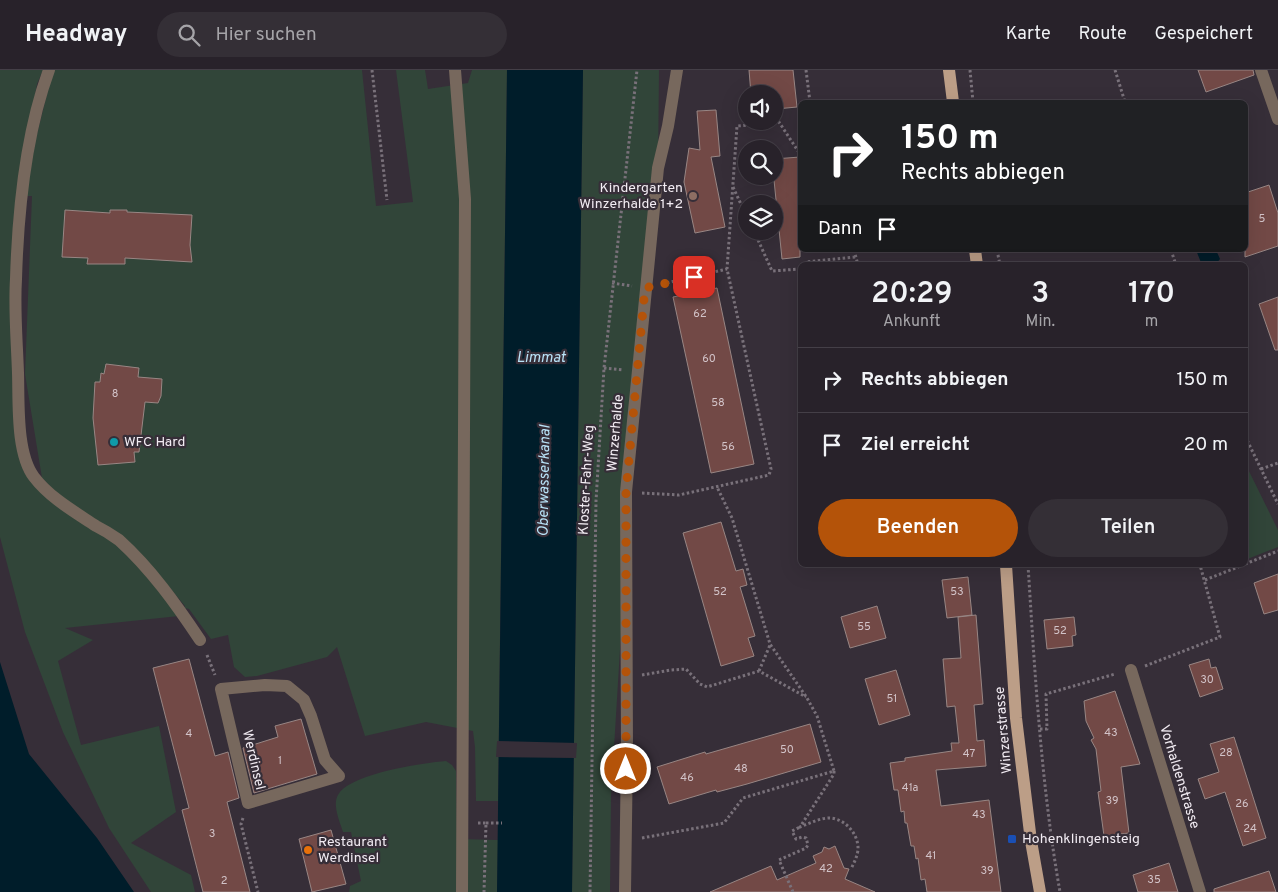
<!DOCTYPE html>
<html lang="de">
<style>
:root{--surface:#28222a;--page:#342f36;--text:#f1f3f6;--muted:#a5a4a8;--line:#443f47;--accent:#b45309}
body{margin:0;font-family:Overpass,sans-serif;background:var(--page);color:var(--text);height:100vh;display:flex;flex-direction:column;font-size:19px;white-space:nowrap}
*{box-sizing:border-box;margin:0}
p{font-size:16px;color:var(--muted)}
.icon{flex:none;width:28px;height:28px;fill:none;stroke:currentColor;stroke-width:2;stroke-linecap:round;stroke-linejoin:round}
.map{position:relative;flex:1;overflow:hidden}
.sheet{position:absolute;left:798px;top:192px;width:450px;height:305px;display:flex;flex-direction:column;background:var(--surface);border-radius:8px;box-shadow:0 5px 20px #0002,0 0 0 1px var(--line)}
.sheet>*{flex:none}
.banner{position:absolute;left:798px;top:30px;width:450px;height:152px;border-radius:8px;box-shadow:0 5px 20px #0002,0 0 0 1px var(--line);background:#202124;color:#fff;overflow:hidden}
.controls{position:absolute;left:738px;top:15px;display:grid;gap:10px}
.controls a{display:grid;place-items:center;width:45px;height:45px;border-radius:50%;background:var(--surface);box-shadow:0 5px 20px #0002,0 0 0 1px var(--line);font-size:25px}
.pin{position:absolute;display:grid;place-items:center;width:42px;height:42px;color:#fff;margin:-21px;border-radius:10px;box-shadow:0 2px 8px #0006}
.me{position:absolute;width:55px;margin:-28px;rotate:0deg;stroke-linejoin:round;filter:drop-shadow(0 0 4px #0008)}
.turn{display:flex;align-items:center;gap:18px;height:105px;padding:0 20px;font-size:22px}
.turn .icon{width:65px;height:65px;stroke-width:2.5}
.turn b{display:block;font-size:35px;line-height:42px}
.then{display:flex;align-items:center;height:48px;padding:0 20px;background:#0003;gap:10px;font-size:19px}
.eta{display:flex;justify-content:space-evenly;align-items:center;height:85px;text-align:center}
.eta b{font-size:30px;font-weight:600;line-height:35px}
.button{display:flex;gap:10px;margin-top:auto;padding:10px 20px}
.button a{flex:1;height:58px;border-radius:30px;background:var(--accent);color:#fff;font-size:20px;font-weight:600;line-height:58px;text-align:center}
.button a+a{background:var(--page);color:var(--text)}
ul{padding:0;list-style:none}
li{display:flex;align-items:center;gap:15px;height:65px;padding:0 20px;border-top:1px solid var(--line)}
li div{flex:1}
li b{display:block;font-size:19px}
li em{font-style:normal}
header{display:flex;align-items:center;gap:30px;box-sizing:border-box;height:70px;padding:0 25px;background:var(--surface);border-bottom:1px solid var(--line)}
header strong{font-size:24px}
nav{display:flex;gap:28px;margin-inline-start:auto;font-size:18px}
.search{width:350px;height:45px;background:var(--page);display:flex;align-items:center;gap:12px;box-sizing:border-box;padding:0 18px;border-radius:28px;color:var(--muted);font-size:19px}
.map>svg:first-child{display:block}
</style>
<header>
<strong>Headway</strong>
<div class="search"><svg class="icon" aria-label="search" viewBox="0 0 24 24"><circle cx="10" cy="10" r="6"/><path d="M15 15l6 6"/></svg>Hier suchen</div>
<nav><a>Karte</a><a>Route</a><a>Gespeichert</a></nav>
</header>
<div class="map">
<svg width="1278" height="822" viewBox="0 0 1278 822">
<rect width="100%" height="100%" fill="#362e38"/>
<path fill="#314539" d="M0,0h43l-6,14 -24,139 4,216 7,33 13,17 79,54 17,17 46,56 -114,12 28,12 -35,21 23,84 78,-19 17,86 -45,31 60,32 4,17h-44l-42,-64 -46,-96 -38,-100 -25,-95z
M53,0h309l14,136 37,-4 -17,-132h29l3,19 40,-6 4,-13h35l-9,731h-22l-1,-54 -2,-16 -47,-9 -61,14 -28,-89 -10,10 -70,19 -12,1 -11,-10 -6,-32 -17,4 -22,-30 -4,-1v-2l-35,-42 -92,-70 -16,-16 -17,-104 7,-178h-6l9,-54z
M583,0h76l-1,98 -21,203 -26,426 -1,95h-38z
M1245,393l33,67v17l-33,13z
M446,691l6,4 4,6 1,68 41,1 -1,52h-148l1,-6 11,-5 -10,-49h-8c-3,-10 -11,-27 -5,-37 11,-21 84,-32 108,-34z"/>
<path fill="#001d2a" d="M507,0h76l-11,822h-75z
M1196,180h20l4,9 -5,6h-13z
M0,592l29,92 68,84 37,54h-134z"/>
<path fill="#362e38" d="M497,671l80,2 -1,15 -80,-1z"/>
<path fill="#724946" stroke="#988684" d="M749,0h44l4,37 -21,2 -2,-1v-14h-23z
M1198,0h55l1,5 -48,17z
M716,40l4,46 -9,1 14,70 -30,6 -11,-51 5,-34 11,2 -3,-39z
M800,87v100l-18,2 -8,-79v-21z
M1269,115l9,28v33l-33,11v-64z
M65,140l45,3v-3h17v2l65,3 -2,30 2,17 -67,-4v6h-38l1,-6 -26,-1z
M717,218l37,176 -43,9 -38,-176z
M1278,227v53h-3l-16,-46z
M106,294l33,4 -1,9 24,2 -1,17 -3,7 -13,-1 -6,50h-5l1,10 -37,3 -5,-47 2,-36h5l1,-9 3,1z
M721,452l15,49 7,-2 4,16 -7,2 15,49 -7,2 6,18 -33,10 -38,-133z
M1278,504v36l-14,4 -10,-31z
M968,507l4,38 -25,3 -5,-38z
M877,536l9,32 -36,10 -9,-31z
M976,545l7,89 -9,1 3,36 7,-1 2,26 -50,4 5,36 48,-6 12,92h-74l-2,-13 -4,1 -3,-22 -2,1 -2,-13h-3l-4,-23h-2l-1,-12 -3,1 -3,-22h-4l-4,-27 15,-2v-3l47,-7 -1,-8h8l-4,-37 -8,1 -4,-48 18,-1 -3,-41z
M1074,547l2,18 -4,1 1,10 -26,3 -3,-29z
M189,589l26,97 13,-4 11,46 -12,4 23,90h-47l-21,-82 7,-2 -36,-140z
M1209,589l2,9 5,-1 7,22 -23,8 -11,-32z
M896,600l14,45 -31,10 -14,-46z
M1115,621l25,73 -19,3 8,66 -25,3 -6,-44 3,-1 -5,-42 -5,-9 3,-2 -8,-17 -2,-20z
M301,649l16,55 -63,19 -11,-45 35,-11 -3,-11z
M810,654l11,38 -74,22 -30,8 -1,-2 -47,14 -12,-37 48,-15 1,2z
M1234,667l32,101 -23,8 -18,-54 -20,7 -7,-20 21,-7 -9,-28z
M331,760l15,54 -34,8 -13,-53z
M835,776l9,22 5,1 -4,10 30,13h-165l61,-26 6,14 39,-17 -3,-7 9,-4 2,-5 5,2z
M1169,793l9,29h-40l-5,-17z
M1269,801l7,21h-62v-3z"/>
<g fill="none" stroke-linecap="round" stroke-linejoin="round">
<path stroke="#79717a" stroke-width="3" stroke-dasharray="2.5 2.5" stroke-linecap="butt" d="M372,0l15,130
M806,0l4,32
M970,0l3,32
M1115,0l10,32
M733,117l13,28
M754,161l18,40 28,-2
M854,180l4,15
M997,180l3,15
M1171,180l5,15
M807,195l-1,-3 50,-5
M612,213l20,3
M662,214l65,-15
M604,298l19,2
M1245,366l33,68
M1261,399l17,-6
M642,423l37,2 90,-20 2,-6 -44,-200 10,-143 42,-4 19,29h2
M1245,494l33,-13
M1028,495c7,109 13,219 32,327
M1205,510l38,-15
M207,585l8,20
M1145,596l75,-29 -20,-72
M759,601l11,-26
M642,605l29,-5 15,-1 14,15 7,3 52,-16 47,26
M1040,659h7l-1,-35 69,-20
M834,701v3l-34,53c10,-4 20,-9 30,-9 16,1 29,17 28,32 -1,7 -4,13 -7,19
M243,748l-2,6 17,68
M478,753h8l-2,69
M486,753h16
M642,768l82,-15 19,-25 91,-27 -17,-55 -10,-18 -37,-54 -38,-126 -15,-31
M590,822l6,-391 8,-133 33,-298
M793,822l-14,-32 27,-12 2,-3 -2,-7 -4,-1 -6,2 -4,-8 8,-4"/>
<path stroke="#77685d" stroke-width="12" d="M49,0c-24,65 -31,140 -33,209 -2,31 1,63 2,94 1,30 -2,80 16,104 16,21 41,35 62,49 8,4 16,9 23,14 32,29 57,64 81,100
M455,0l10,129 -3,693
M1261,0l17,49
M1131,600l69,222
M265,615l22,1 17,14 7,16 14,44 14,16 -91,27 -27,-114z
M625,822l2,-141 -1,-259 32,-324 10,-42 9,-56"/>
<path stroke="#bc9e87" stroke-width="12" d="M949,0l4,32
M975,180l2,15
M1006,495l10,153 15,123 9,51"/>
</g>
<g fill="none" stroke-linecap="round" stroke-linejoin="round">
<path stroke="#b45309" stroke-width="9" stroke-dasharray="0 16.2" d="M626,699v-277l19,-204 49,-11"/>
</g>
<circle fill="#8d6e63" stroke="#362e38" stroke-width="2" cx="693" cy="126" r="5"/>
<circle fill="#0f9aa8" stroke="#362e38" stroke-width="2" cx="114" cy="372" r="5"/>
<rect fill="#1a4fb4" stroke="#362e38" stroke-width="2" x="1007" y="764" width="10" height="10" rx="2.5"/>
<circle fill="#e8710a" stroke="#362e38" stroke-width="2" cx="308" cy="780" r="5"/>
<g text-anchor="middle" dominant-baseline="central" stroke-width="4.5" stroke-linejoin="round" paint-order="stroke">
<g font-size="11" fill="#d2c3c8">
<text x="1262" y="149">5</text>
<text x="700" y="244">62</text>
<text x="709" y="289">60</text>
<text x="115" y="324">8</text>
<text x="718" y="333">58</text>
<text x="728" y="377">56</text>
<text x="720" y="522">52</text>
<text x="957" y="522">53</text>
<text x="864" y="557">55</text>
<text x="1060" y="561">52</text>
<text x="1207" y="610">30</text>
<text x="892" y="629">51</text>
<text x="1111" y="663">43</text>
<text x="189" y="664">4</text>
<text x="787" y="680">50</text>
<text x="1226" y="683">28</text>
<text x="969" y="684">47</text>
<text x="280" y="691">1</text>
<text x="741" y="699">48</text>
<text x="687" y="708">46</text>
<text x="910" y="718">41a</text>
<text x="1112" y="731">39</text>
<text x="1242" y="734">26</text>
<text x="979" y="745">43</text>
<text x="1250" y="759">24</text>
<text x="212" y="764">3</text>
<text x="931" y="786">41</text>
<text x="826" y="799">42</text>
<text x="987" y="801">39</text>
<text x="1154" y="810">35</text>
<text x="224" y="811">2</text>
</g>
<g font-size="14" fill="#f2ecf3" stroke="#362e38" text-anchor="start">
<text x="683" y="118" text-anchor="end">Kindergarten<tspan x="683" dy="16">Winzerhalde 1+2</tspan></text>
<text x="124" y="372">WFC Hard</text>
<text x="1022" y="769">Hohenklingensteig</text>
<text x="318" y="772">Restaurant<tspan x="318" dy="16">Werdinsel</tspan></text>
</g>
<g font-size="14" fill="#f2ecf3" stroke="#362e38">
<text transform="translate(616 363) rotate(-85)">Winzerhalde</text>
<text transform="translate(587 410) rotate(-87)">Kloster-Fahr-Weg</text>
<text transform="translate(1004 660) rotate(-95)">Winzerstrasse</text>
<text transform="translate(253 690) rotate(77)">Werdinsel</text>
<text transform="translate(1179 707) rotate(73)">Vorhaldenstrasse</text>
</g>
<g font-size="15" font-style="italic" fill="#b8e2f7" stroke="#362e38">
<text x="541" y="288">Limmat</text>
<text transform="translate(545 411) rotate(-89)">Oberwasserkanal</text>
</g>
</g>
</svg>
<div class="controls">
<a><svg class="icon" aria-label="sound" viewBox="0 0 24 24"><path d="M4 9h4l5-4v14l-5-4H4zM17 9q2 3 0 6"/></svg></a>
<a><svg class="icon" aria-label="search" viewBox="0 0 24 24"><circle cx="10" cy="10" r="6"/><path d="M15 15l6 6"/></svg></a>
<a><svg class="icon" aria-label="layers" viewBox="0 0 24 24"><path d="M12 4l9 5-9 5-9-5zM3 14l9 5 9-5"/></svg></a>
</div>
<div class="pin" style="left:694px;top:207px;background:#d93025"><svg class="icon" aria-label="arrive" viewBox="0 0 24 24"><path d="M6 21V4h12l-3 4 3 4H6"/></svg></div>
<svg class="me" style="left:626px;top:699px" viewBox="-20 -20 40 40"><circle r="17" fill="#b45309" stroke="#fff" stroke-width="3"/><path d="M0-11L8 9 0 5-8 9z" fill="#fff"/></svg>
<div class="banner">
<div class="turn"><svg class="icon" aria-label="right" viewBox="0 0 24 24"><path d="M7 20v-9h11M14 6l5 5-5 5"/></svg><div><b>150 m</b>Rechts abbiegen</div></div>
<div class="then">Dann<svg class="icon" aria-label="arrive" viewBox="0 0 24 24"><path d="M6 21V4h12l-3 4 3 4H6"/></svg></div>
</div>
<section class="sheet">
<div class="eta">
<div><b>20:29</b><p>Ankunft</p></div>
<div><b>3</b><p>Min.</p></div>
<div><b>170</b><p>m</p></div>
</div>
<ul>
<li><svg class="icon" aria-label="right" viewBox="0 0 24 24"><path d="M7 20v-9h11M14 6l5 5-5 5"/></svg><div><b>Rechts abbiegen</b></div><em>150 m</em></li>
<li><svg class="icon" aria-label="arrive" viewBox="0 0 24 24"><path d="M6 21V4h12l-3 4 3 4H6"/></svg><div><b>Ziel erreicht</b></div><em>20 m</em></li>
</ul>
<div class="button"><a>Beenden</a><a>Teilen</a></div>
</section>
</div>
